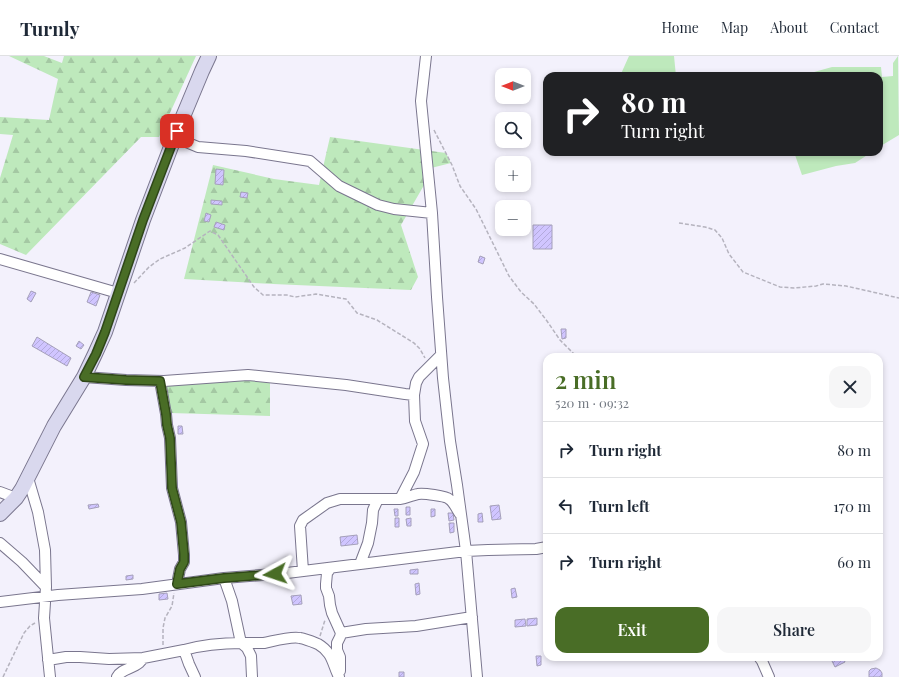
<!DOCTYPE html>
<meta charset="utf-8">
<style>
:root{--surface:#fff;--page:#f6f6f7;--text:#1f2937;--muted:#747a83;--line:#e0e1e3;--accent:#496d26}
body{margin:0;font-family:"Playfair Display",serif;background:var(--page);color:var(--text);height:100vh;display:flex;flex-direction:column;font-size:15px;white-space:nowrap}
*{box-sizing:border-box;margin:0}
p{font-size:13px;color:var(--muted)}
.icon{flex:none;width:22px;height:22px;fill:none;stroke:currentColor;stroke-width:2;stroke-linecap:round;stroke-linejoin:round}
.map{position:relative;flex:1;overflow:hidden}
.side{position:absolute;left:543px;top:297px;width:340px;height:308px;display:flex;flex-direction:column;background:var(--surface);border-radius:12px;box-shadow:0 2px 6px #0003}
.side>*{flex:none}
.guide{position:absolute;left:543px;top:16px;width:340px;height:84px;border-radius:12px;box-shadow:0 2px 6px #0003;background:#202124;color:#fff;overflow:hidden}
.needle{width:26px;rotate:270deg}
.fabs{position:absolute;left:495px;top:12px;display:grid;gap:8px}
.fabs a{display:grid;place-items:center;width:36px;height:36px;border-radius:8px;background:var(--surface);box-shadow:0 2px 6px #0003;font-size:20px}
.pin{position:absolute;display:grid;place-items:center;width:34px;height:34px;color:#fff;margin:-17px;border-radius:8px;box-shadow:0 2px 6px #0006}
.me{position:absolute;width:44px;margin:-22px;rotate:265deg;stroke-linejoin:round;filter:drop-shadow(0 0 3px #0008)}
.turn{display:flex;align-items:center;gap:14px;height:84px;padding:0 12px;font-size:18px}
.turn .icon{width:52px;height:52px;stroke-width:2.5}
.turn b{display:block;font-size:28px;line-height:34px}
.round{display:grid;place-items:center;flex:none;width:42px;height:42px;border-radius:12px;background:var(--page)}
.headline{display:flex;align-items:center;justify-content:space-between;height:68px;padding:0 12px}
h1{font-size:24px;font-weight:600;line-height:30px;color:var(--accent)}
.action{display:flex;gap:8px;margin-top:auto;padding:8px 12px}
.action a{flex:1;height:46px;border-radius:12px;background:var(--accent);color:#fff;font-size:16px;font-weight:600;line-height:46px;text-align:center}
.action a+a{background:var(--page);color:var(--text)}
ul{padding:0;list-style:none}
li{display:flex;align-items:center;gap:12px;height:56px;padding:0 12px;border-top:1px solid var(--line)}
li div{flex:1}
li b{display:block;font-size:15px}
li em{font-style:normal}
header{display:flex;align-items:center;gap:24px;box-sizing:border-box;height:56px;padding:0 20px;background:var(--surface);border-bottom:1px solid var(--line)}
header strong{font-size:19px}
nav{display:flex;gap:22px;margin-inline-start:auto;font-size:14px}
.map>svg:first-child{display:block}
</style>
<header>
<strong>Turnly</strong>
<nav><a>Home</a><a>Map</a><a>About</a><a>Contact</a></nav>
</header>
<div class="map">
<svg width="899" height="621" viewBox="0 0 899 621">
<defs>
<pattern id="forest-firs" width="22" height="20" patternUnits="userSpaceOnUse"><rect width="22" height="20" fill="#bee9bc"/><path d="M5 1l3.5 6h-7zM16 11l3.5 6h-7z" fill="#a4c8a3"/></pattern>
<pattern id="building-hatch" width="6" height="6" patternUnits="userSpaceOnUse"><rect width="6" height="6" fill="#d0c5ff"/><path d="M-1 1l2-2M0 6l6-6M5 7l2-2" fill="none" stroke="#b3aadc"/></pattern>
</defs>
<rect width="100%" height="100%" fill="#f3f1fc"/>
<path fill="#bee9bc" d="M629,0h45l2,20h-56z
M898,0l1,79 -20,12v-71h-79l32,-9h49l1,10 11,-1v-13z
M794,96h78l-17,11 -19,3 -34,9z"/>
<path fill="url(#forest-firs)" d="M9,0h35l18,7 2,-7h132l-37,81h-18l-115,118 -26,-11v-66l13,-43 -13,-1v-17l49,3 9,-41z
M330,81l116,16 5,10 -24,6v11l-26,45 17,52 -7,13 -138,-6 -89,-5 29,-114 61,14 45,6z
M270,322v38l-100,-3 -6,-32z"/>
<path fill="url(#building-hatch)" stroke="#a5a0ba" d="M216,113l8,1 -1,15 -8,-1z
M241,136l7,1 -1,5 -7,-1z
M211,144l11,1v4l-11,-1z
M206,157l5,2 -2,7 -5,-1z
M216,166l9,3 -1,5 -10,-3z
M533,169h19v24h-19z
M480,200l5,2 -2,6 -5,-2z
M31,235l5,2 -5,9 -4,-3z
M91,236l9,3 -4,11 -9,-4z
M561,273h5v9l-4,1z
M37,281l34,21 -4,8 -35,-20z
M79,285l5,4 -3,4 -5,-3z
M178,370h4l1,8h-5z
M98,448l1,3 -10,2 -1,-4z
M499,449l2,14 -9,1 -2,-14z
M406,451h4v8h-4z
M394,453h4v7h-3z
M431,453h4v7l-4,1z
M448,457h5l1,7 -5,1z
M482,457l1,9h-5v-8z
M395,462h4v9h-4z
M411,462v8h-4l-1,-7z
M449,467h5v9l-4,1z
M357,479l1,9 -17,2 -1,-9z
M418,513v5h-8v-4z
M133,519v4l-7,1v-4z
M419,527l1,11 -4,1 -1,-11z
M515,532l2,9 -5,1 -1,-9z
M167,537l1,6 -9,1v-6z
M301,539l1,9 -9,1 -2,-9z
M537,562v7l-10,1v-7z
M525,563l1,7 -11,1v-7z
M536,600h5v9l-4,1z
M830,601h13l2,5 -10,5z
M876,612l4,2 2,3v4h-13v-6l2,-2z
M399,616h5v5h-5z"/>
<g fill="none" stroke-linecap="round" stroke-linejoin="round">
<defs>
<path id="street" d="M426,0l-5,45 11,112 5,84 6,81 7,63 7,44 9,66 11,126
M174,81l24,10 48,4 64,10 29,25 39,19 16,4 38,4
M0,203l118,34
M84,321l42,3 38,1 84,-6 98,10 59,9 9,1 1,26 8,23 -9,28 -14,27h-22l-5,11 -1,13 -4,20 -8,21
M160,325l6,33 1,11 3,13 2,50 9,34 3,33v7l-4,7 -3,15
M414,339l2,-12 3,-6 22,-22
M28,422l10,34 7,38 1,37 -2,31 6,59
M0,436l16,6
M400,443c8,-1 12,-4 18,-5 5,-1 28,2 31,5 5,3 8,11 11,15
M0,487l22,19 24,25
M331,512l-4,5 -1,11v4l3,8 1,9 2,8 9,20 -1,4 -3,6v7l3,7v14
M303,515l-3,-45 3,-6 24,-17 13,-4h38
M224,522l8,23 9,42 6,5 4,8 1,21
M0,546l58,-7 84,-6 82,-11 63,-5 179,-22 22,-1 48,-1 11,-2
M341,577l25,-4 50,-3 56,-9
M184,594c18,-5 39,-7 58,-7 7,0 15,0 22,0 10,-2 27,-7 36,-5 6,1 13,4 18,6 15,9 14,19 21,33
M759,601l3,4 7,16
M48,604l18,-3h14l29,2 34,-1 41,-8 5,14 6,13
M117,621c4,-8 15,-8 22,-14 1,-1 3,-3 4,-5"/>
<path id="secondary" d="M0,458l16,-16 6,-9 32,-63 30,-49 11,-23 10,-22 38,-112 34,-89 25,-60 7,-15"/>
</defs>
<use href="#street" stroke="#7a768e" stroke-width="12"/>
<use href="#secondary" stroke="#7a768e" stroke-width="16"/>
<path stroke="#b5b3be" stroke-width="1.5" stroke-dasharray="4 2" stroke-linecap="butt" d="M434,74l18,35 8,21 16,23 33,67 12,16 13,12 13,17 13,19 17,17
M679,167l26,4 10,3 7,8 7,16 14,18 37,15 14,1 22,-2 7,-2 23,2 53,12
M134,227l15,-16 11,-8 25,-11 25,-17 8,4 36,52 9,8h24l8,2 21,-3 30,5 11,14 20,7 37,23 6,6 5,9
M320,580l5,-16
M163,589v-17l2,-10 7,-12 2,-13
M3,621l21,-44 6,-7 5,-3"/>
<use href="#street" stroke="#fff" stroke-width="10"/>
<use href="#secondary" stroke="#d9d8ee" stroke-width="14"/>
</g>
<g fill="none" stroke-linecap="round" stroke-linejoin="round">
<defs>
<path id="route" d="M177,75l-34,89 -38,112 -9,22 -12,23 42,3 34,1 6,33 1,11 3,13 2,50 9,34 3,32v8l-4,7 -3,15 47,-6 51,-4"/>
</defs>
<use href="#route" stroke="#2f4719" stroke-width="10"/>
<use href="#route" stroke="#496d26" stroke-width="7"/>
</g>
</svg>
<div class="fabs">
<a><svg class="needle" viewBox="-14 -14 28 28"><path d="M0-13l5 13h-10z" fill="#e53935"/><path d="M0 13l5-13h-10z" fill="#747a83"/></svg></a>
<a><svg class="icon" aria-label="search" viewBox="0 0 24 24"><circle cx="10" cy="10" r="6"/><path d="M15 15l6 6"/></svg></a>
<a>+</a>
<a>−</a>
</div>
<div class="pin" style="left:177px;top:75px;background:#d93025"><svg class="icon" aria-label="arrive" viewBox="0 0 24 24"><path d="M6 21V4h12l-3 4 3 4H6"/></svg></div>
<svg class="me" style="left:275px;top:518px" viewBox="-20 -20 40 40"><path d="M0-17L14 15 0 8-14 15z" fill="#496d26" stroke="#fff" stroke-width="4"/></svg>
<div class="guide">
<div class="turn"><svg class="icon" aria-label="right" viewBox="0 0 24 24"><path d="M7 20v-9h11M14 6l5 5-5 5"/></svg><div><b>80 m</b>Turn right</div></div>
</div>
<section class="side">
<div class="headline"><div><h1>2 min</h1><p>520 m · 09:32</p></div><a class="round"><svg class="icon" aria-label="close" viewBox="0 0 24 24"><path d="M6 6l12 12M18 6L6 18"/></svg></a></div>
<ul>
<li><svg class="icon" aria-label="right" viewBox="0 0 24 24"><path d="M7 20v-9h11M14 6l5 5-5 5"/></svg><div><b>Turn right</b></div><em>80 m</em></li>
<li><svg class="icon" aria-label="left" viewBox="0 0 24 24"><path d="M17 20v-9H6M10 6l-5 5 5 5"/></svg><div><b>Turn left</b></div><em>170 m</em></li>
<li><svg class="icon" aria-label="right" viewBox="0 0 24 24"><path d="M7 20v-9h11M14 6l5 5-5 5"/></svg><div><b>Turn right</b></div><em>60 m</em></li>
</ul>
<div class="action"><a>Exit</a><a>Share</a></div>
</section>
</div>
